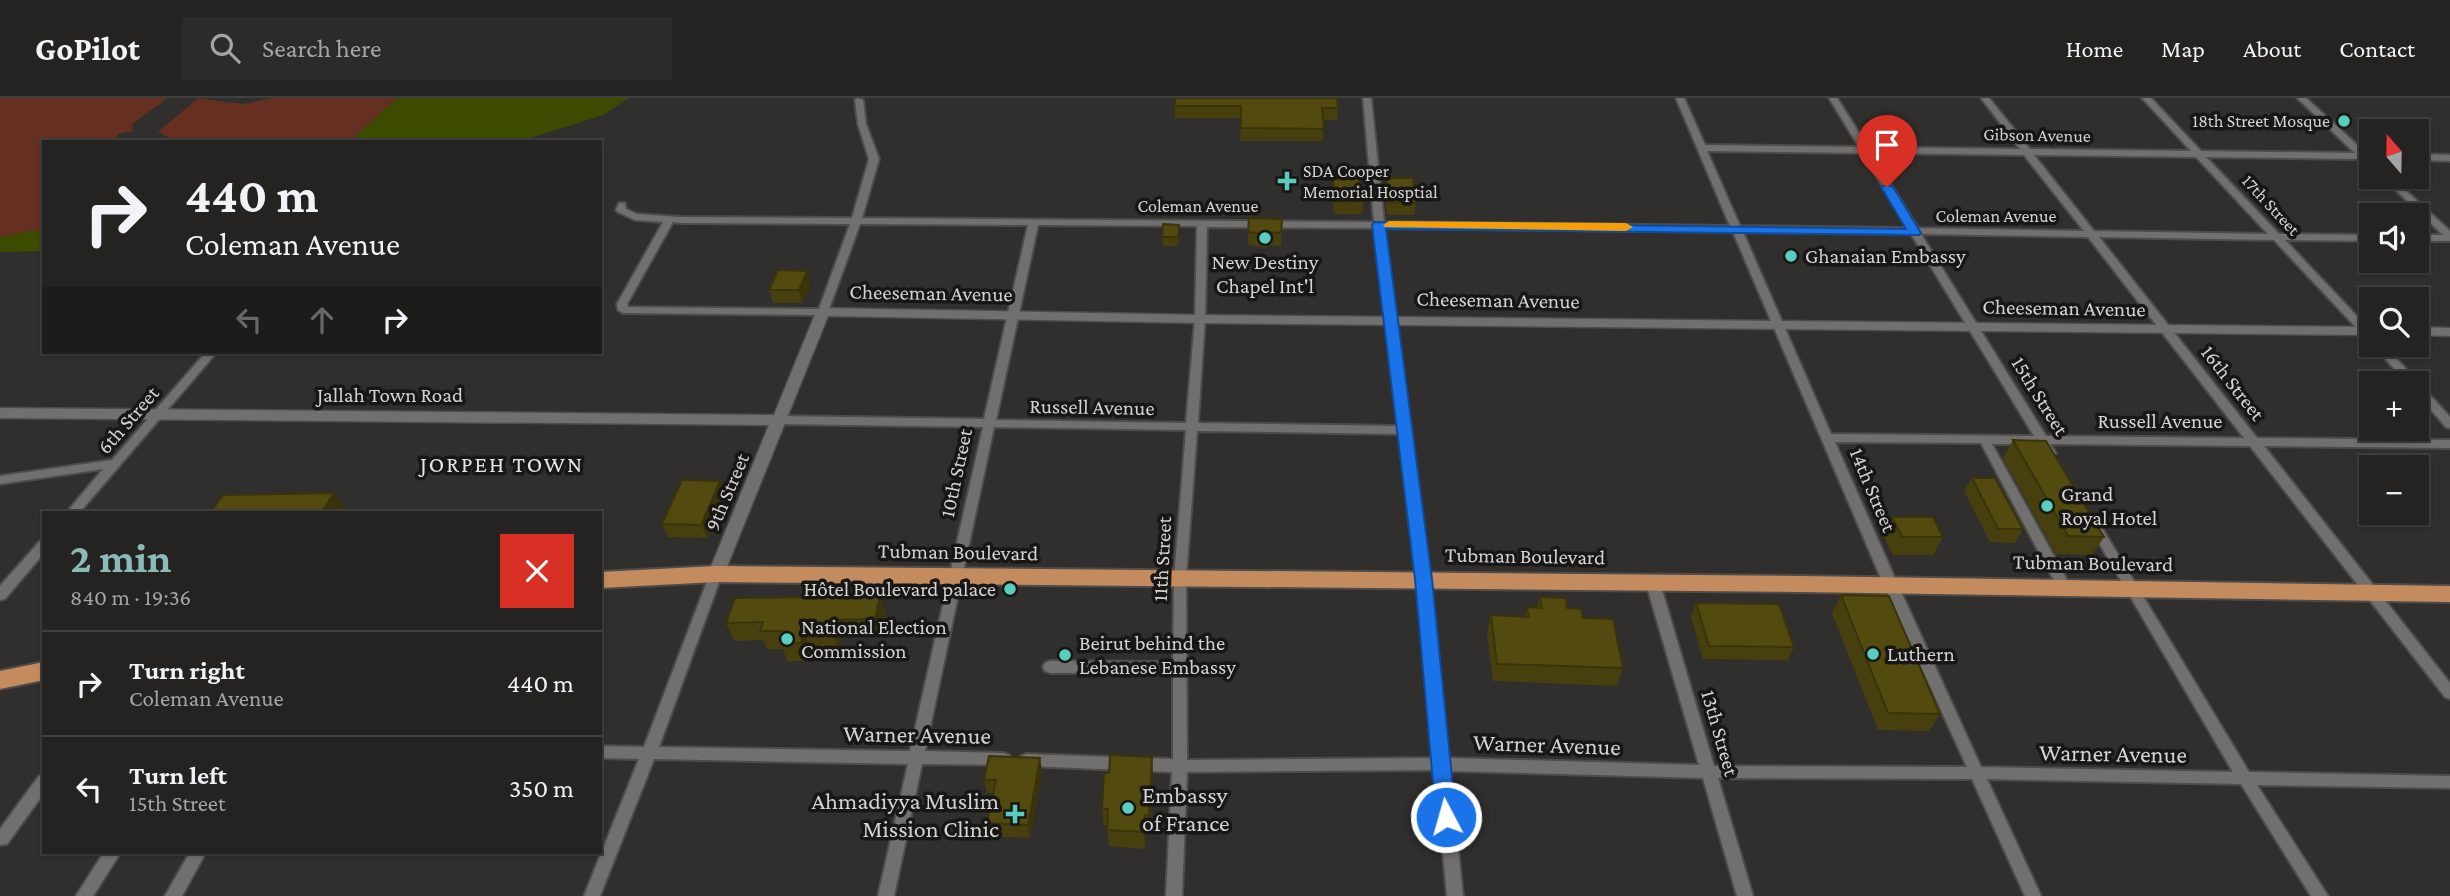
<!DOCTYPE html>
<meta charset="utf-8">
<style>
:root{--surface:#242322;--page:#2c2b2a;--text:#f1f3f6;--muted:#a3a4a5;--line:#414040;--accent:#8bbbb9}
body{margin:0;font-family:"Crimson Pro",serif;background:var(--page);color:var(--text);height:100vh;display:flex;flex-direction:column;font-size:26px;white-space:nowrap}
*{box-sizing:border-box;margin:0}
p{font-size:23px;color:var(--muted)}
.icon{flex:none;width:38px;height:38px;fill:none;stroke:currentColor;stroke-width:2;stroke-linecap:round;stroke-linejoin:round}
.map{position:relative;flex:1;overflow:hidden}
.side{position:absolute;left:42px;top:413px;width:560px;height:343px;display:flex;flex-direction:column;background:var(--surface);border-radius:0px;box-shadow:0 2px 5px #0004,0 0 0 2px var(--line)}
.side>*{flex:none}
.hud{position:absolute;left:42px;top:42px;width:560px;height:214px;border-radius:0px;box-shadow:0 2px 5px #0004,0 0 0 2px var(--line);background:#242322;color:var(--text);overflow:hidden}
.needle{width:46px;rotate:340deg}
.tools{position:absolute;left:2359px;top:21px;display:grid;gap:14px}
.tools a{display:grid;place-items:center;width:70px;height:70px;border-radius:0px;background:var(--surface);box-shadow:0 2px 5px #0004,0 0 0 2px var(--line);font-size:35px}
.pin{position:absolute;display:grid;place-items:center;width:60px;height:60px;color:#fff;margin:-72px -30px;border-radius:50% 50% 50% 0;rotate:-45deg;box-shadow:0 0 7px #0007}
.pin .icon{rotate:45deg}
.me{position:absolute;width:77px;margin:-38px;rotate:354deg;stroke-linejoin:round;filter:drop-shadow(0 0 5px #0008)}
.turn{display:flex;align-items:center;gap:24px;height:147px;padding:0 28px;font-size:32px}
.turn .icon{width:91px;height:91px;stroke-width:2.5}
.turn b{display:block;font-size:49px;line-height:60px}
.lanes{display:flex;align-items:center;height:66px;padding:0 28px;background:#0003;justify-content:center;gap:35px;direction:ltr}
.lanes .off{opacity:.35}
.round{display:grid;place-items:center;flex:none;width:74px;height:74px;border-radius:0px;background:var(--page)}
.overview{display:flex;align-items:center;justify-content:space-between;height:119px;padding:0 28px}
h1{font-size:42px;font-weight:700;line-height:52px;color:var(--accent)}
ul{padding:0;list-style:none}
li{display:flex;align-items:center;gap:21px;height:105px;padding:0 28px;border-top:2px solid var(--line)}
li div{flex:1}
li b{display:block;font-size:26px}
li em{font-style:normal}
header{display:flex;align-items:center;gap:42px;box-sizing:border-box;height:98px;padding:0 35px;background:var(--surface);border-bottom:2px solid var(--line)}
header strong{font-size:33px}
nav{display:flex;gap:38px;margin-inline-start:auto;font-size:24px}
.search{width:490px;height:63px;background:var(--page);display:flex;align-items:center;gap:18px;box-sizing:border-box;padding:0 24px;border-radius:0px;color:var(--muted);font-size:26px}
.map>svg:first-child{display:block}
</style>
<header>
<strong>GoPilot</strong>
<div class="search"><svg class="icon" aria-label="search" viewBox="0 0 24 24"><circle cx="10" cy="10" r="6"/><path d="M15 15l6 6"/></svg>Search here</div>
<nav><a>Home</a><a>Map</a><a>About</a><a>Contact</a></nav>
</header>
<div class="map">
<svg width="2450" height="798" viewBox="0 0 2450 798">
<rect width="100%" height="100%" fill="#302f2d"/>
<path fill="#653021" d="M0,0h168l-36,26 1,7 -15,3 -5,8h-69v90l-5,-2 -39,7z
M198,0l44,6 31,-6h124l-48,44h-172l-19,-10z"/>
<path fill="#3d4b00" d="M397,0h232l-26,17 -85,27h-169z
M39,132l5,2v19l-44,1v-15z"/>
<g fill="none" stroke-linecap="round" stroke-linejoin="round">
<defs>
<path id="minor" d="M857,0l6,2 3,24 13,35 -17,59 512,4 -11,-124h8l13,124 346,4 -54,-128h8l21,47 154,2 -30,-49h8l31,49 152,2 -39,-51h8l41,51 161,2 -49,-53h9l50,53 154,2 -58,-55h9l60,55h5v6l-5,2 -5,-2 -155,-2 73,77 92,1v6l-86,-1 86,91v9l-4,-1 -93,-99 -175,-3 158,201 193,2v8l-186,-2 186,237v16l-5,-2 -195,-251 -200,-2 6,9 -6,4 -4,-1 -7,-12h-47l79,143 -2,3h-10l-78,-147 -146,-1 62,141 84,184 252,5 -144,-246 6,-5 4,2 150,249 201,4v12l-193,-3 71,111h-17l-70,-112 -254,-5 54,117h-16l-53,-117 -254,-1 35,118h-16l-34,-118 -253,-7 13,125h-16l-12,-126 -248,2 -5,124h-16l6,-124 -146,-6 -5,-2 -2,-4 2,-4 5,-2 147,5v-86h-123l-5,-2 -2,-4 2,-4 5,-2 123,1 1,-84 12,-148 -192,-3 -69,324 79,2 5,2 2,4 -2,4 -5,2 -82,-1 -28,132h-16l30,-132 -254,-5 -54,137h-16l55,-137 -39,-1v-12l44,1 67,-176h10l1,3 -63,173 251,4 73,-324 -203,-3 -6,-4 6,-4 204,3 44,-194 -168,-1 -32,88 -5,3 -200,-2 -5,-3 -1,-6 46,-82 -28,-2 -17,-8 -2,-2 3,-7h6l1,6 11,5 43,3 172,1 17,-59 -11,-35 -3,-24zM1707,53l155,2 46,75 -168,-2zM1871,55l153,2 60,76 -166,-3zM2034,57l162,2 72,77 -174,-3zM673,124l7,1 170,1 -31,85 -191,-2 -1,-3zM1038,127l159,1 -2,93 -9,104 -190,-3zM1207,129l167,1 24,198 -200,-3 7,-104zM1384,130l349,4 150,351 84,184 -253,-1 -54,-183 -2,-3h-10l-2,3 53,182 -251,-7 -18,-179zM1743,134l168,2 123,202 -203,-2zM1921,136l167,3 156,201 -198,-2zM1197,333l202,3 17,145 18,179 -247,2 -1,-182z
M2417,56l33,1v6l-33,-1z
M2382,79h9l59,54v10h-33v-6h26z
M2373,247h11l66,72v11l-4,-1 -29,-33v-11h-10z
M206,254h11l-138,161h-13l37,-44 -103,15v-8l112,-16z
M44,441v14l-39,46 -5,1v-14l40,-45z
M44,677v18l-37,51 -7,1v-16l39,-53z
M104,754h17l-28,44h-17z
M190,754h16l-24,44h-17z"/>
<path id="tertiary" d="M823,210l377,7 1171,12v8l-1171,-12 -372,-7 -104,258 -2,4h-12l-2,-4 61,-149 -769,-7v-10l774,7 42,-103z
M2417,229l33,1v8l-33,-1z"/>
<path id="trunk" d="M716,468l1084,10 650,10v16l-650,-10 -1084,-10 -116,6v-16z
M44,564v18l-44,9v-18z"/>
</defs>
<use href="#minor" stroke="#4d4c4a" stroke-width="4"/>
<use href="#tertiary" stroke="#4d4c4a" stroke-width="3"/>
<use href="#trunk" stroke="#4d4c4a" stroke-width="4"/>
<use href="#minor" fill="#72706e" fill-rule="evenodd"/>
<use href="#tertiary" fill="#72706e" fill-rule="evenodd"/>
<use href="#trunk" fill="#c48b5e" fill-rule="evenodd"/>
</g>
<path fill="#47400e" d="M1175,0l163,10 -1,12h-14v21h-83l1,-23h-66z
M1386,80l30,25 -2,12h-27l-3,-25z
M1333,81l30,22 -1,13h-28l-2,-23z
M1249,120l33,1 -1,27 -13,-1 -1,3 -19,-3z
M1179,127l-1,21h-15l-1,-9z
M811,186l-9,19h-29l-4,-13z
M2013,342l91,97 -12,18 -36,-1 -53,-96z
M1972,380l51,51 -8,14 -25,-1 -26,-51z
M725,396l-18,44 -39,-1 -6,-13z
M1892,419l51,20 -10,18h-40l-10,-20z
M1841,497l99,119 -11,17 -51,-1 -46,-117z
M880,498l5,18 -5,23h-39l-3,11h-28l-3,13h-20l-4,-12h-16l-4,-9 -29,1 -8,-18z
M1540,499l27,11 16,10 40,50 -6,18 -124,-5 -6,-48 4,-18 34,1 2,-9 10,1z
M1696,505l98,44 -6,13 -85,-1 -12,-42z
M1040,660l2,13 -12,67 -40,-2 -3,-13 7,-30h-7l-3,-13z
M1153,676l-2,57h-5l-1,18 -36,-3 -2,-21 -3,1 -2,-17z"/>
<path fill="#3a340b" d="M807,173l4,13 -9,19 -3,-13z
M720,383l5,13 -18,44 -6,-13z
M334,395l12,17 -2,3h-23z
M880,498l5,18 -5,23 -5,-18z
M835,522l6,17 -3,11 -6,-18z
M804,533l6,17 -3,13 -6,-18z
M1152,659l1,17 -2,57 -2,-16z
M1040,660l2,13 -12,67 -2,-13z
M1145,717l1,16 -1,18 -1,-17z"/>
<path fill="#534a10" stroke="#3a340b" stroke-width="2" d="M1175,0h162l1,10h-16l2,21 -83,-1v-22h-66z
M1359,80l4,23 -28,1 -2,-23z
M1386,80h27l3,25 -28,-1z
M1249,120l33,1 -1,14 -13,-1v3l-20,-3z
M1163,126l16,1 -1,12h-16z
M778,172l29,1 -8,19h-30z
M2013,342l33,1 58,96 -36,-1z
M1972,380h23l28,51h-25z
M682,382l38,1 -19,44 -39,-1z
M334,395l-13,20h-111l13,-18z
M1892,419h41l10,20h-41z
M1841,497l48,1 51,118 -52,-1z
M880,498l-5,23 -40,1 -3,10 -28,1 -3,12 -20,1 4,-13h-25l3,-9 -37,1 9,-25z
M1540,499l26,1 1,10 14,1 2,9 30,1 10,49 -126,-4 -6,-49 38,2 -2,-10 15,1z
M1696,505l83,1 15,43 -85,-1z
M1110,657l42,2 -3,58h-4l-1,17 -37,-2 1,-21h-6l2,-36h5z
M989,658l51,2 -12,67 -41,-2 9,-43h-12z"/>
<path fill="#1a73e8" stroke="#114b97" stroke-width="2" d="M1887,86l6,3 28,46 -2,2 -533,-6 46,350 24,238 -3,6 -7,2 -7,-2 -3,-6 -21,-238 -43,-354 2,-3 532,7 -25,-42z"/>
<path fill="#f59e0b" d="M1389,123l237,2 7,4 -7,4 -241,-4 -2,-2z"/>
<g fill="#58cebf" stroke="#181716" stroke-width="2.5">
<circle cx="2344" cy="23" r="7"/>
<path d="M1283.5 72.5h7v7h7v7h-7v7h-7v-7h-7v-7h7z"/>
<circle cx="1265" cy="140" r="7"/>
<circle cx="1791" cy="158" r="7"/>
<circle cx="2047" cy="408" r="7"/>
<circle cx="1010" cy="491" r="7"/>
<circle cx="787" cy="541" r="7"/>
<circle cx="1873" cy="556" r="7"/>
<circle cx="1065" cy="557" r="7"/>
<circle cx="1128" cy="710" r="7"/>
<path d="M1011.5 705.5h7v7h7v7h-7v7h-7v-7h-7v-7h7z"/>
</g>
<g text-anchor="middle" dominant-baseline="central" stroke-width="7" stroke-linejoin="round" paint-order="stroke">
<g font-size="18" fill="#d4d3d2" stroke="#181716" text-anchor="end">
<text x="2330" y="23">18th Street Mosque</text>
<text x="1303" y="73" text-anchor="start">SDA Cooper<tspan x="1303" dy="21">Memorial Hosptial</tspan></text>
</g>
<g font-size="18" fill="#d4d3d2" stroke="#181716">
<text transform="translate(2037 37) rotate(1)">Gibson Avenue</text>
<text transform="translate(2271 107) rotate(47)">17th Street</text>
<text x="1198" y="108">Coleman Avenue</text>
<text x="1996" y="118">Coleman Avenue</text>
</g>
<g font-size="21" fill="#d4d3d2" stroke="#181716" text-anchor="start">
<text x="1805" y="158">Ghanaian Embassy</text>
<text x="1265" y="164" text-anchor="middle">New Destiny<tspan x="1265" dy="24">Chapel Int'l</tspan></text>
<text x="2061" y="396">Grand<tspan x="2061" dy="24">Royal Hotel</tspan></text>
<text x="996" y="491" text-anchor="end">Hôtel Boulevard palace</text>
<text x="801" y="529">National Election<tspan x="801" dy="24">Commission</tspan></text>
<text x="1079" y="545">Beirut behind the<tspan x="1079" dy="24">Lebanese Embassy</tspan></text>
<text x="1887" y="556">Luthern</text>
</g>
<g font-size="21" fill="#d4d3d2" stroke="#181716">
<text transform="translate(931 195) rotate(1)">Cheeseman Avenue</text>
<text transform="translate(1498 202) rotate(1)">Cheeseman Avenue</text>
<text transform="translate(2064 210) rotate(1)">Cheeseman Avenue</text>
<text transform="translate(2233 285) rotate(52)">16th Street</text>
<text x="390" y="297">Jallah Town Road</text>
<text transform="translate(2040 298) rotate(58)">15th Street</text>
<text transform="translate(1092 309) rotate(1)">Russell Avenue</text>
<text transform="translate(128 322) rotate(-49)">6th Street</text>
<text x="2160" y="323">Russell Avenue</text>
<text transform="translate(956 375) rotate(-78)">10th Street</text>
<text transform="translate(1873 392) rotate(67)">14th Street</text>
<text transform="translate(727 394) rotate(-67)">9th Street</text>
<text transform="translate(958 454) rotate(1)">Tubman Boulevard</text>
<text transform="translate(1525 458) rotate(1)">Tubman Boulevard</text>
<text transform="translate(1162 461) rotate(-87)">11th Street</text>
<text transform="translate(2093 465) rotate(1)">Tubman Boulevard</text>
<text transform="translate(1720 635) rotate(74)">13th Street</text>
</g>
<g font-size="23" letter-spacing="2" fill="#e6e4e1" stroke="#181716">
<text x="502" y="366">JORPEH TOWN</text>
</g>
<g font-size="24" fill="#d4d3d2" stroke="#181716">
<text transform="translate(917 636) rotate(1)">Warner Avenue</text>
<text transform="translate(1547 646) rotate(2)">Warner Avenue</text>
<text transform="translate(2113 655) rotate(1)">Warner Avenue</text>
</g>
<g font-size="24" fill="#d4d3d2" stroke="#181716" text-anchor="start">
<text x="1142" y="696">Embassy<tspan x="1142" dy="28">of France</tspan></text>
<text x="999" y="702" text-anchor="end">Ahmadiyya Muslim<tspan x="999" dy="28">Mission Clinic</tspan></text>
</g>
</g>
</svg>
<div class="tools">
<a><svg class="needle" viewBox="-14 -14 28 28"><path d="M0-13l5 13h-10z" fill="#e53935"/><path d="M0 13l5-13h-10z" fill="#a3a4a5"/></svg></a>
<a><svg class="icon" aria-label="sound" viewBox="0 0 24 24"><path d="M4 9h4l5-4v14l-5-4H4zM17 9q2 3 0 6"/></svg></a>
<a><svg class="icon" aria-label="search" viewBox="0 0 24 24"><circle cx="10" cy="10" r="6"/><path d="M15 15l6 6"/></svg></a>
<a>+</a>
<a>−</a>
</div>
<div class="pin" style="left:1887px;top:89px;background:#d93025"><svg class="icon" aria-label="arrive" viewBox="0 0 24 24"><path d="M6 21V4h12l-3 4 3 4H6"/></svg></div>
<svg class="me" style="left:1446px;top:719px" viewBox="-20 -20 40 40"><circle r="17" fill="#1a73e8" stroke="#fff" stroke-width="3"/><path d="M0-11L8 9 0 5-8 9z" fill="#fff"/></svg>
<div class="hud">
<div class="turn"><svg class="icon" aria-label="right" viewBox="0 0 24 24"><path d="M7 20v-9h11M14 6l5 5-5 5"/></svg><div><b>440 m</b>Coleman Avenue</div></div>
<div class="lanes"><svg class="icon off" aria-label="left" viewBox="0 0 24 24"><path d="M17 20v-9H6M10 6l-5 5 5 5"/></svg><svg class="icon off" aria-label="ahead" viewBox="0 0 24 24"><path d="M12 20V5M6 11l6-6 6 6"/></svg><svg class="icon" aria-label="right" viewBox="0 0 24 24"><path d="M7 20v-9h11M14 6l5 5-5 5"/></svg></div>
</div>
<section class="side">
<div class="overview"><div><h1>2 min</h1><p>840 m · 19:36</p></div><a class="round" style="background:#d93025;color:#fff"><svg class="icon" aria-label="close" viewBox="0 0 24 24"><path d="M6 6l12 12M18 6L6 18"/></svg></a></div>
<ul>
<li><svg class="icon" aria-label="right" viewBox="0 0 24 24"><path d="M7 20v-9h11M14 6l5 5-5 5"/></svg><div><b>Turn right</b><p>Coleman Avenue</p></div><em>440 m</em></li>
<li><svg class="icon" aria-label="left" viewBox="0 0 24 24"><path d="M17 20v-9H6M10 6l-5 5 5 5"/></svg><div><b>Turn left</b><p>15th Street</p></div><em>350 m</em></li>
</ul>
</section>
</div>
